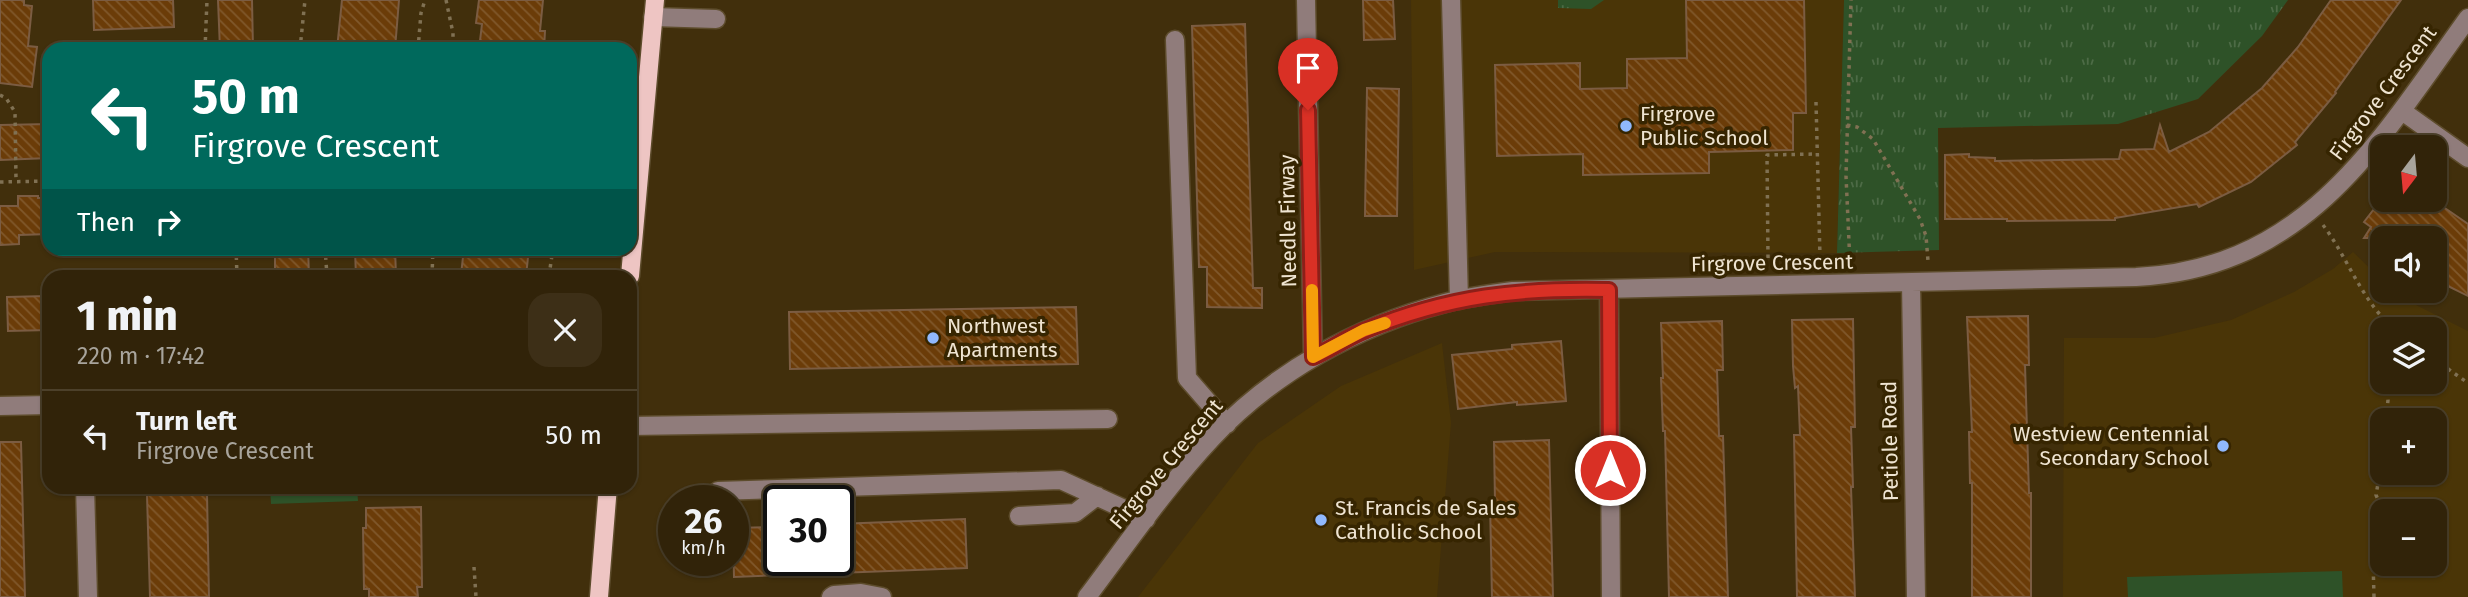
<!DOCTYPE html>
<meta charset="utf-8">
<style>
:root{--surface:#312309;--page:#3d2f17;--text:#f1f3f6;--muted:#a8a49c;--line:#4c402a}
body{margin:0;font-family:"Fira Sans",sans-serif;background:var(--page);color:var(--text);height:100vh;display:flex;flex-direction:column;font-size:26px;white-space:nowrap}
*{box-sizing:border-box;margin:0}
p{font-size:23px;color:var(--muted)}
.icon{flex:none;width:38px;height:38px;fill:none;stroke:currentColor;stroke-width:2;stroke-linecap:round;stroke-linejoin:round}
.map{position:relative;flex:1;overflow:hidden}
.sheet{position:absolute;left:42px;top:270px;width:595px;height:224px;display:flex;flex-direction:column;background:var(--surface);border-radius:21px;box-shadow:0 2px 5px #0004,0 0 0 2px var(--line)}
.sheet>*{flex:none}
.banner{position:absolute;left:42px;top:42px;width:595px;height:214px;border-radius:21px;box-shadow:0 2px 5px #0004,0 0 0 2px var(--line);background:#00695c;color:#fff;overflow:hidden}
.needle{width:46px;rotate:196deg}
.controls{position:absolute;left:2370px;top:135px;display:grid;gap:14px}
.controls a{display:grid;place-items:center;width:77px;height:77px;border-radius:14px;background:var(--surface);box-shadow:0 2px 5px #0004,0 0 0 2px var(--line);font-size:35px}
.speed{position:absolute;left:658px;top:485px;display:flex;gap:14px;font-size:35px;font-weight:700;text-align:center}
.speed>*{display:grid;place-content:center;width:91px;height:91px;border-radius:50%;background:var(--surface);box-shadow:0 2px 5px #0004,0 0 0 2px var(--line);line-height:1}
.speed small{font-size:18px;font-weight:400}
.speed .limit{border:4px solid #111;border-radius:10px;background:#fff;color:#111}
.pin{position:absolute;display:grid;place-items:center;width:60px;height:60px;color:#fff;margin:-72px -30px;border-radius:50% 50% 50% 0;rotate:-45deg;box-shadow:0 0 7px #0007}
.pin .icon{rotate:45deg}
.me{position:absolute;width:77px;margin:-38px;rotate:0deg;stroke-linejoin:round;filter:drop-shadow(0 0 5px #0008)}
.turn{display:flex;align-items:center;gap:24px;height:147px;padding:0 35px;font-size:32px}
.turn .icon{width:91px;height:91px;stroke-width:2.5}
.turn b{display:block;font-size:49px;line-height:60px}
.then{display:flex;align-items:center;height:66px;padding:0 35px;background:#0003;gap:14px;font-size:26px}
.round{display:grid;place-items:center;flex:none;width:74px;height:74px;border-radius:21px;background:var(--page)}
.summary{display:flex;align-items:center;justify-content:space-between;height:119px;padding:0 35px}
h1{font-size:42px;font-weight:800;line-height:52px}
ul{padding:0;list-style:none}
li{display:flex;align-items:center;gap:21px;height:91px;padding:0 35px;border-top:2px solid var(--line)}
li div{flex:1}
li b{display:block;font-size:26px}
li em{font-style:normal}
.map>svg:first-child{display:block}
</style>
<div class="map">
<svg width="2468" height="597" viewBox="0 0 2468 597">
<defs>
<pattern id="grass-tufts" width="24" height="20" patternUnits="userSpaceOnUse" patternTransform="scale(1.75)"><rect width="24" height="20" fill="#2e5228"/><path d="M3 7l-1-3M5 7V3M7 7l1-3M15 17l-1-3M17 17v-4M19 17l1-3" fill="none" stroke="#4d6b46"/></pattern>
<pattern id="building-back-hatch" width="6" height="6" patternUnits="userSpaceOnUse" patternTransform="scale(1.75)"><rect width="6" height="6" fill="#6b3c08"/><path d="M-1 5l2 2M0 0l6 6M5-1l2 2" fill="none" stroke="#80582b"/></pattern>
</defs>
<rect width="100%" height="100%" fill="#412f0c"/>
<path fill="#4a3507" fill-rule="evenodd" d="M1411,0h433l-7,253 -342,-1 -81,18z
M2353,252l29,28v10l11,1 7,6 68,34v266h-405l1,-259h90l77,-18 63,-28 39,-23zM2382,329h52v53h-52zM2382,420h52v52h-52zM2382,511h52v53h-52z
M1442,343l9,80 -14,174h-299l120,-154 83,-57z"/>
<path fill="url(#grass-tufts)" d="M1558,0h46l-13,9 -33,-1z
M1844,0h444l-26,36 -64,63 -80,25 -180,4 1,122 -102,3z"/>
<path fill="#2e5228" d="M270,487h87l1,14 -87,3z
M2342,571l1,26h-215l-1,-20z"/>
<path fill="url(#building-back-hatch)" stroke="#7b5c42" stroke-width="2" d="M0,0h24v5l8,1 -4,40 9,1 -5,40 -32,-4z
M93,0h80l1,27 -80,3z
M218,0h34l1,49h-33z
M342,0h57l-4,49h-58z
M479,0h64l-3,31h5l-1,18h-65l3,-25 -6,-1z
M1363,0h30l2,39 -31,1z
M1686,0h118l2,113h-13v37l-84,2v21l-126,2v-21l-86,2 -2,-91 85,-2v26l47,-1v-29l60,-1z
M2331,0h70l-66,92 1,1 -41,49 2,3 -46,37 -52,25 -2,-3 -82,14v2l-108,1v-2h-62v-64l24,-1v3l26,1v3l124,-2 2,-9 33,-1 6,-24 9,27 40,-20 53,-44 36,-41z
M1245,24l8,264h9v20l-55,-1v-40h-8l-7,-241z
M1367,88l32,1 -2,127h-32z
M49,124v34l-49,2v-35z
M18,196h20v2h11v36l-30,1v9l-19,1v-39h18z
M2381,200h52l35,24v72l-20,-10 -2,2 -12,-9v-41h-70l7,-11 -7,-5z
M275,248h33l1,28h-34z
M363,248h32l1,28h-40l-1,-25h8z
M464,248h65l-3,28 -65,-1z
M47,296v3h2v31l-41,1 -1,-34z
M1076,307l2,57 -288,5 -1,-57z
M2028,316l1,49h-4l4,128h2v104h-59v-114h-2l-1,-51h3l-5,-115z
M1853,319l2,108h-4l2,60h-2l4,110h-58l-3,-162h6l-2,-49 -3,2 -2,-22 -1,-46z
M1722,321l1,49h-6l2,66h4l5,161h-59l-4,-166h-2l-2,-53h2l-2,-55z
M1561,341l5,60 -49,4v-3l-59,7 -6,-54 60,-6v-4z
M1549,440l4,157h-61l-2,-95h5l-1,-60z
M0,442h21l4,155h-25z
M207,494l2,103h-59l-3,-102z
M421,507l1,80h-5l1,10h-49v-8h-5l-1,-61h3v-20z
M965,519l2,49 -129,5v-49z
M779,527v48l-45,2 -1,-49z"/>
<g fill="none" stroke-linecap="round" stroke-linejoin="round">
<defs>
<path id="minor" d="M1306,0l7,357
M1451,0l8,300
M653,17l63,2
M1175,40l12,338 40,46
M2402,111l66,47
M1911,283l5,314
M1609,290l2,307
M0,406l49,-1
M630,426l478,-7
M85,486l3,111
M718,491l343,-11 85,39
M1019,516l56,-3 22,-17
M831,597l3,-2 27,-2 21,4
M1087,597c40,-53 79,-110 125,-159 62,-66 145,-112 233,-135 22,-6 45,-9 68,-12l623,-14c171,-8 243,-136 332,-259"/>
<path id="major" d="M630,276l25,-276
M599,597l9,-111"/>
</defs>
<use href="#minor" stroke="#5d4c2c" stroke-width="21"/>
<use href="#major" stroke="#5d4c2c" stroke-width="21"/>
<path stroke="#807153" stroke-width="3.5" stroke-dasharray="3.5 5" stroke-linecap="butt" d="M446,0l7,33v16
M205,49l2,-49
M300,49l5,-49
M418,49l3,-36 4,-13
M0,95l6,3 9,14 1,68
M1816,102l4,155
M1847,125l10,2 16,12 47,80 6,17 2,25
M0,182l49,-1
M2323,225c25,33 40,79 72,104
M236,248l1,28
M325,248l2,28
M1768,258l-1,-103 50,-1
M1850,264l-4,-88 5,-176
M432,276l1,-28
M549,276l4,-28
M2382,344l-2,-17 4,-7
M2434,359l34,24
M2386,420l2,-20 -2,-18
M2382,461l-6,34 7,16
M474,567l2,30
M2374,597l-1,-36 9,-29"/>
<use href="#minor" stroke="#907c7b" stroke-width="18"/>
<use href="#major" stroke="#eec5c3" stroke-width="18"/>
</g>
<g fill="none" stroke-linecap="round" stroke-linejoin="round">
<defs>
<path id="route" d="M1308,110l5,247c18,-8 35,-20 53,-27 82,-34 155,-42 243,-40l1,180"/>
</defs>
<use href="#route" stroke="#8d1f18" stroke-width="18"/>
<use href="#route" stroke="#d93025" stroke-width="12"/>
<path stroke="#f59e0b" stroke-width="12" d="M1312,290l1,67 51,-27 21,-7"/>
</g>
<g fill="#90b8fd" stroke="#362501" stroke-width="2.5">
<circle cx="1626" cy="126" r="7"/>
<circle cx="933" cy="338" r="7"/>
<circle cx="2223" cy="446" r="7"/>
<circle cx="1321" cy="520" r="7"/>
</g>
<g text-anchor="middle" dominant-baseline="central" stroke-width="7" stroke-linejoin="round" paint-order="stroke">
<g font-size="21" fill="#efe4d1" stroke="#362501">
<text transform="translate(2383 93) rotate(-53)">Firgrove Crescent</text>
<text transform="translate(1288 221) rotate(-91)">Needle Firway</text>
<text transform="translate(1772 263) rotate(-1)">Firgrove Crescent</text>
<text transform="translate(1890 441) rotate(-91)">Petiole Road</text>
<text transform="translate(1166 464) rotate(-50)">Firgrove Crescent</text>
</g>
<g font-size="21" fill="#efe4d1" stroke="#362501" text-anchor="start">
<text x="1640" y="114">Firgrove<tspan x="1640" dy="24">Public School</tspan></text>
<text x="947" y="326">Northwest<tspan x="947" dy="24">Apartments</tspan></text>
<text x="2209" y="434" text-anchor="end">Westview Centennial<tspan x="2209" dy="24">Secondary School</tspan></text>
<text x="1335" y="508">St. Francis de Sales<tspan x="1335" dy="24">Catholic School</tspan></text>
</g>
</g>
</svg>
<div class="controls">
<a><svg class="needle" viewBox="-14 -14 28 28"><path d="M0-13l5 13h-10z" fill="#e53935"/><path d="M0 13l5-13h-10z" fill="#a8a49c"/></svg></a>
<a><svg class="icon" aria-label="sound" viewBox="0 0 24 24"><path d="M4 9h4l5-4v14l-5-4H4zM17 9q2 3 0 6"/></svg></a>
<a><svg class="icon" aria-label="layers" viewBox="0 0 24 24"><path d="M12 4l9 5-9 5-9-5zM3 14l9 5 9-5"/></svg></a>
<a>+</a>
<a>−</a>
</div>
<div class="speed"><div>26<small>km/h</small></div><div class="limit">30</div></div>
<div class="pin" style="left:1308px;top:110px;background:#d93025"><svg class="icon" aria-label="arrive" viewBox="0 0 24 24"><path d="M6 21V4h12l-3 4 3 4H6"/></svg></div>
<svg class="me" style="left:1610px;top:470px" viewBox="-20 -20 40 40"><circle r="17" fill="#d93025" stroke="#fff" stroke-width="3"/><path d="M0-11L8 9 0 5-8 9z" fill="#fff"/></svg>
<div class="banner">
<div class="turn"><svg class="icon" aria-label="left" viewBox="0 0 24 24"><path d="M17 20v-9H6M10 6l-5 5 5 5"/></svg><div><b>50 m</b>Firgrove Crescent</div></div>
<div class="then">Then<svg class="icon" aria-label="right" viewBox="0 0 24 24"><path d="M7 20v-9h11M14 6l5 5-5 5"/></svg></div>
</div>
<section class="sheet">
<div class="summary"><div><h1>1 min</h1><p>220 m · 17:42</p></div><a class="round"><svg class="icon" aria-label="close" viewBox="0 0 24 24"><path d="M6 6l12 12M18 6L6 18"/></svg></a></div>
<ul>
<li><svg class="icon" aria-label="left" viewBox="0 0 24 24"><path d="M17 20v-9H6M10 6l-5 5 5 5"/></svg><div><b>Turn left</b><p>Firgrove Crescent</p></div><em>50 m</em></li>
</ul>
</section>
</div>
